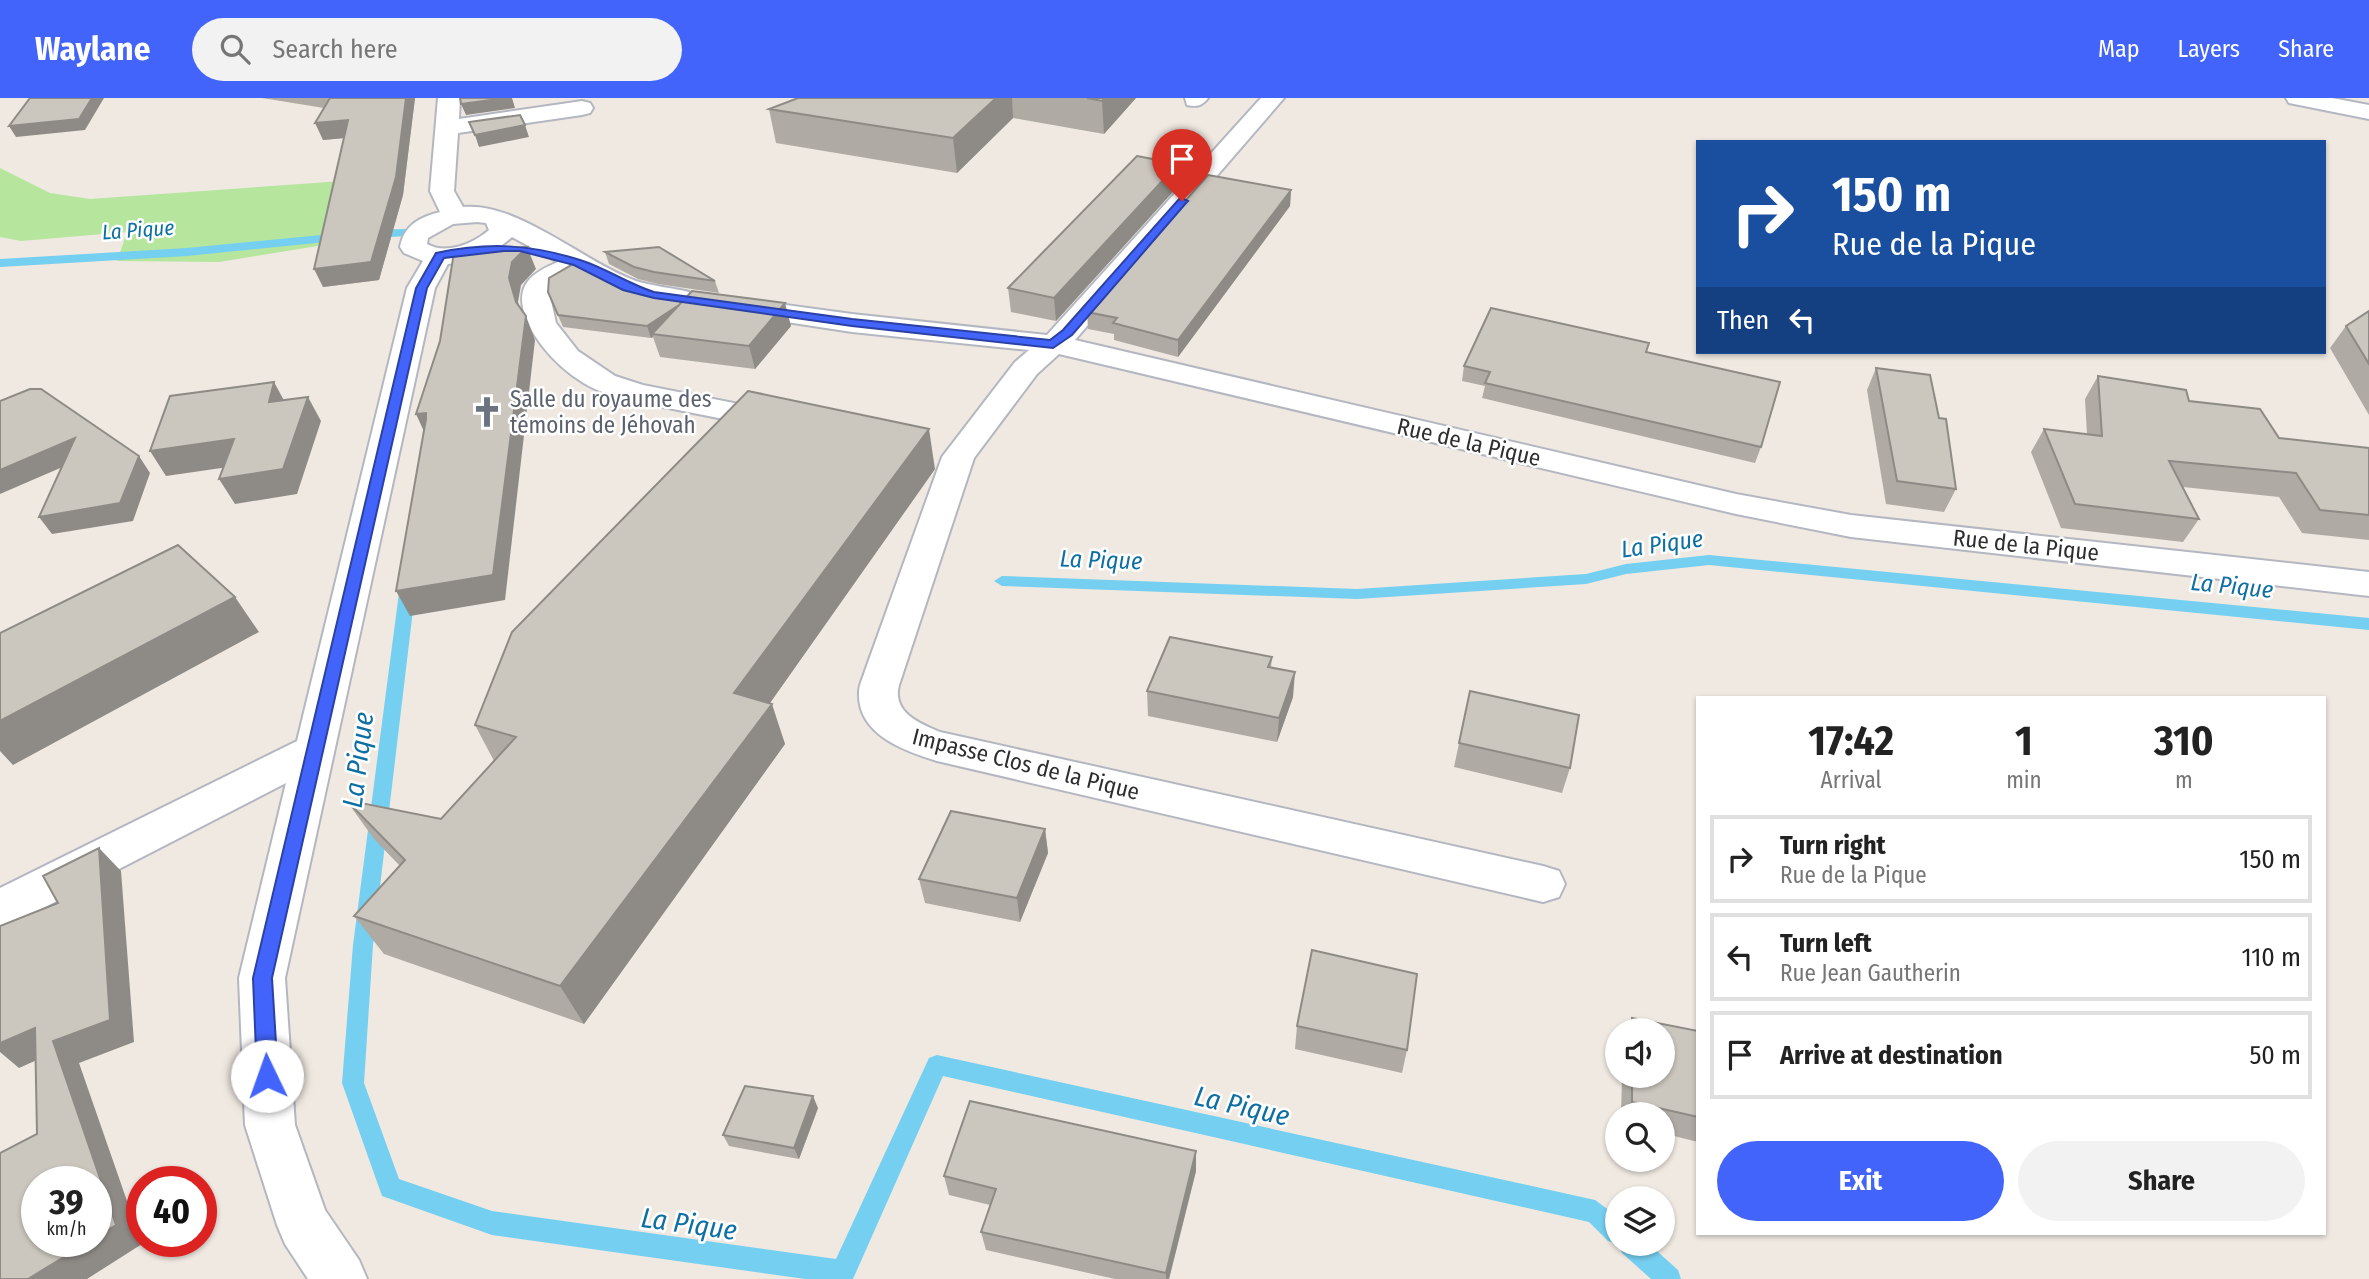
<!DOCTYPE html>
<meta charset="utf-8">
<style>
:root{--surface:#fff;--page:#f2f2f2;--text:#222;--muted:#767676;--line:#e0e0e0;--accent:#4264fb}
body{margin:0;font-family:"Fira Sans Condensed",sans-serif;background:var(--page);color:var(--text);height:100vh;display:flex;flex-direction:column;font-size:26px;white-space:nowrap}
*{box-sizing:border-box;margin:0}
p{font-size:23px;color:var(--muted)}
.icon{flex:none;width:38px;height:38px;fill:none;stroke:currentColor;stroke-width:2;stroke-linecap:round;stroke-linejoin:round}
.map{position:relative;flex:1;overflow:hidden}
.panel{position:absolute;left:1696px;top:598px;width:630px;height:539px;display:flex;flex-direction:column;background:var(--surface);border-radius:0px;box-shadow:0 2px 5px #0004}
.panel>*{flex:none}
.top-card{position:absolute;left:1696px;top:42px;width:630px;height:214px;border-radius:0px;box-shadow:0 2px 5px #0004;background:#1a4fa0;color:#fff;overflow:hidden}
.tools{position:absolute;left:1605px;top:920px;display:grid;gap:14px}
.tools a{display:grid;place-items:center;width:70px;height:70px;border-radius:50%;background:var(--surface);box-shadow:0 2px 5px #0004;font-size:35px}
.speed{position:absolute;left:21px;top:1068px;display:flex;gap:14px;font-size:35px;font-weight:700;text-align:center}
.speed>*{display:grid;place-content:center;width:91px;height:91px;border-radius:50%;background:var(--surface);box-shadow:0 2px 5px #0004;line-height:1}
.speed small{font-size:18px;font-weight:400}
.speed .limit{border:10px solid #d22;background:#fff;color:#111}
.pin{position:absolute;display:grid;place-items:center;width:60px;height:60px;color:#fff;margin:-72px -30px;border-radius:50% 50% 50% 0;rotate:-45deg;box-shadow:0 0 7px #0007}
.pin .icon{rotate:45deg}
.me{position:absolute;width:77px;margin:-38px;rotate:357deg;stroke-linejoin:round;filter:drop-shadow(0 0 5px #0008)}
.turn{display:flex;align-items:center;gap:24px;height:147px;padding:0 21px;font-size:32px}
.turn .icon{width:91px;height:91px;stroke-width:2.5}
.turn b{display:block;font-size:49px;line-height:60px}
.then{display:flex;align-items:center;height:66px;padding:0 21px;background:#0003;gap:14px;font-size:26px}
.eta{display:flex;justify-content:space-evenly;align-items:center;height:119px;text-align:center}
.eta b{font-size:42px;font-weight:700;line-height:49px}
.primary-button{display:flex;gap:14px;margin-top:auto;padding:14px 21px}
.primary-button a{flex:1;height:80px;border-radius:42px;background:var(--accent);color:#fff;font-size:28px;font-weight:700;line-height:80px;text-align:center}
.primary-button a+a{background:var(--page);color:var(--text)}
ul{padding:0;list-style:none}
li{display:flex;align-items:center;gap:21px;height:88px;margin:0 14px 10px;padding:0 7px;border:4px solid var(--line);border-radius:0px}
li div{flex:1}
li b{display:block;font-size:26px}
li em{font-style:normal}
header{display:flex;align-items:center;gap:42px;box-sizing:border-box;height:98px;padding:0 35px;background:var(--accent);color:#fff}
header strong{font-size:33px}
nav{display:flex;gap:38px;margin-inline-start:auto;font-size:24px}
.search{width:490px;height:63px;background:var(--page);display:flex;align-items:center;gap:18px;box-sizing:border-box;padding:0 24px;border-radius:38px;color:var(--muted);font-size:26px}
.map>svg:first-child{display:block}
</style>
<header>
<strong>Waylane</strong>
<div class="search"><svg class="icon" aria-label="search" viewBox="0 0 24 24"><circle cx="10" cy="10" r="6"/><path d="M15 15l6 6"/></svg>Search here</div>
<nav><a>Map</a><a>Layers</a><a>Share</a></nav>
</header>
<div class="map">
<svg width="2369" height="1181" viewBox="0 0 2369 1181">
<rect width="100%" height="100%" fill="#efe9e1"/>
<path fill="#b6e59e" d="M0,70l50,25 40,6 295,-21 -18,60 -148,24 -102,-1 10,-29 -106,9 -21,-4z"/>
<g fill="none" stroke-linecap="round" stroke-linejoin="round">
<path fill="#75cff0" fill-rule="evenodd" d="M405,131l4,1v6l-39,2 -6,-4 6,-4z
M342,135l4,1v6l-159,16 -187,11v-8l187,-11z
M1709,457l660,63v12l-660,-65 -83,9 -40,10 -229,15 -355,-13 -8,-5 8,-5 355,13 229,-15 40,-10z
M408,482l8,5 -43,360 -9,138 35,96 93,32 344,48 93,-201 8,-3 658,145 22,16v28l-9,-3 -19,-19 -646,-146 -90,203h-48l-313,-44 -110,-39 -40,-113 11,-138 47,-360z
M1619,1146h30l29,26 3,9h-30l-29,-26z"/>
<defs>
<path id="minor" d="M438,0h22l-1,21 123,-18 8,2 3,5 -3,5 -8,2 -124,18 -4,58 9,16c56,-5 120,55 173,74 16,5 36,7 53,11l4,6 -4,6 -10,2 -62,-13 -38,-20 -16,7 -14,12 7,31 22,28 37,25 28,9 146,29 5,7 -5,7 -11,2c-35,-7 -70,-14 -105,-21 -26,-5 -54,-9 -78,-20 -30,-14 -62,-46 -71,-77 -8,-29 10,-40 34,-50l-46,-25c-18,17 -40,24 -64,27l-13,24 -150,690 10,147 30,85 34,50 8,19h-59l-23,-35 -8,-19 -32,-100 -6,-147 47,-195 -270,139 -16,6v-40l297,-147 110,-453 16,-27 -19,-8 -4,-6c4,-22 20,-30 40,-35l-10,-21zM477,124l9,1 3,7c-16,14 -43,25 -62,14l1,-6 25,-14z
M1185,0h23c-6,8 -11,9 -21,7z
M1261,0h23l-209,242 661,154 115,21 518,57v24l-518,-59 -115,-23 -677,-160 -22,20 -63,84 -75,227c-7,27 19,38 41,47l603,134 16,5 6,13 -6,13 -16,5 -606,-141c-32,-10 -80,-26 -78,-69 0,-7 4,-14 6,-21l77,-214 73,-95 14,-12 -177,-18 -117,-18 -10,-2 -4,-6 4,-6 10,-2 117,16 195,21z
M2286,0h46l37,7v14l-80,-16z"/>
</defs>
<use href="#minor" stroke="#b4b7c1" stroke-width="4"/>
<use href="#minor" fill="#fff" fill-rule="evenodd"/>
</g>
<path fill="#afaba4" d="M262,0h153l-12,97 -24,85 -56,7 21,-149 -21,2 1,-32z
M798,0h338l-32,36 -91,-16 -56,55 -181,-30 -7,-34z
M1178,66l1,21 -123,136 -45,-9 -3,-24z
M1291,92l-1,16 -112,151 -64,-17v-6l-26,-5 -1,-17z
M605,154l110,29 4,12 -61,-9 -20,-5 -29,-15z
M612,185l38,10 141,33 -36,43 -95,-12 -7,-20 -2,1 -88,-11 -15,-35z
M2369,213v104l-39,-67 16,-22z
M1646,254l115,95 -6,16 -273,-65 3,-12 -23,-5 2,-15z
M1876,270l80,121 -12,23 -58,-8 -19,-114z
M2098,278l91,25 90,37 90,10v92l-67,-7 -23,-36 -96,-10 16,32 -16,23 -122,-14 -30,-76 13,-23 43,6 -2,-36z
M935,371l-165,234 15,41 -201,280 -200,-70 -30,-38 46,-50 -26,-27 -28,-39 95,19 53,-58 -19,-36z
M1272,559l-1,11 22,29 -16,45 -129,-26 -1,-25z
M1470,593l100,77 -8,25 -108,-26z
M1045,731l3,24 -28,69 -95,-19 -6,-24z
M1632,920l66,13v111l-36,-9v-18h-41l1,-39h40v-45h-36z
M1297,928l110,24 -5,23 -107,-24z
M818,1010l-19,51 -70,-13 -6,-11z
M1196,1053v20l-27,108h-54l-129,-29 -5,-18 9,-27 -41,-10 -5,-19z"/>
<path fill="#8e8b86" d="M92,0h12l-19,32 -69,7 -7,-11z
M406,0h9l-12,97 -24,85 -56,7 -9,-18z
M506,0h6l3,10 -49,7 -5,-11z
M996,0h16l1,20 -56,55 -4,-35z
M1105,0h31l-32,36 -2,-33z
M348,22l8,17 -33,3 -8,-17z
M525,27l4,12 -50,10 -4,-12z
M1178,66l1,21 -123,136 -2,-23z
M1291,92l-1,16 -112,151v-17z
M527,149l9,22 -15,16 -3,17 7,21 1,-7 9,24 -30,260 -95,16 -14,-25 120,-289 -7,-24 3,-16z
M688,201l-36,35 1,3 -2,1 -4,-12z
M785,205l6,23 -36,43 -6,-23z
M274,284l13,24 -18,-4z
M308,299l13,24 -24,73 -62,10 -16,-25z
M426,315l1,25 -11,-24z
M929,331l6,40 -187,265 -14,-41z
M75,340l13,18 -88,38v-24z
M234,341l15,25 -83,12 -16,-25z
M139,358l11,17 -17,48 -81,13 -13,-17z
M235,499l24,35 -246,133 -13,-14v-30z
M1295,574l-2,25 -16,45 2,-24z
M772,606l13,40 -201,280 -24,-38z
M1045,731l3,24 -28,69 -3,-24z
M99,750l22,23 13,171 -55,21 63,181 -55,35h-59l62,-38h6v-4l-39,-186 -38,17 -19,-16v-13l35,-11 18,13z
M813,998l5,12 -19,51 -5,-11z
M1196,1053v20l-27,108h-3v-6z"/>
<path fill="#cbc7bf" stroke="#8e8b86" stroke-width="2" d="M30,0h62l-13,21 -70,7z
M330,0h76l-10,79 -25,85 -57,7 34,-149 -33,3z
M460,0h46l-45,6z
M798,0h198l-43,40 -184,-29z
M1087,0h18l-3,3z
M520,17l5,10 -50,10 -6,-13z
M1137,58l41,8 -124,134 -46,-10z
M1208,77l83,15 -113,150 -65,-17 4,-5 -30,-6z
M527,149l-15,15 -3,16 7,24 10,14 -33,259 -97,16 30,-172v-6l-10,1 24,-73 14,-89z
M659,149l56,34 -61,-9 -20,-5 -29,-15z
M575,165l37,20 38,10 35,6 -6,6 -32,21 -89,-11 -10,-23 1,-14z
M692,193l93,12 -36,43 -97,-12z
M1491,210l158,35 -3,9 134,30 -19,65 -276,-64 5,-11 -26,-6z
M2369,213v53l-23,-38z
M1876,270l54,7 9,43 7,1 10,70 -59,-8z
M2098,278l88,14 3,11 71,8 19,29 90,10v67l-49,-5 -24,-37 -127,-12 30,58 -124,-15 -31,-75 58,7z
M274,284l-5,20 39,-5 -25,72 -64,10 15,-40 -84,12 20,-55z
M30,291h11l98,67 -19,47 -81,14 36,-79 -75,32v-69z
M748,293l181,38 -195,264 38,11 -212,282 -206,-70 51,-56 -59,-60 95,19 75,-82 -41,-12 37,-93z
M178,447l57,52 -235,124v-88z
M1170,539l102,20 -4,10 27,5 -16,46 -132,-27z
M1470,593l109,24 -9,53 -111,-25z
M951,713l94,18 -28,69 -98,-19z
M99,750l11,172 -57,21 63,184 -20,12v-56h-59v60h53l-62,38h-28v-126l37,-19 -2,-106 -35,15v-117l58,-23 -15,-27z
M1312,852l105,24 -10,76 -110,-24z
M1632,920l66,13v86l-66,-15v-26h30v-45h-30z
M745,988l68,10 -19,52 -71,-13z
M970,1003l226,50 -30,122 -185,-41 15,-43 -52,-13z"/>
<path fill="#4264fb" stroke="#2b41a3" stroke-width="2" d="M1182,100l6,3 -2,2 -114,132 -19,13 -201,-22 -198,-28 -31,-8 -49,-25 -54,-14h-16l-60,7 -17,30 -155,690 6,98 -3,7 -8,3 -7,-3 -3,-7 -4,-98 163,-690 20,-35c52,-11 94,-9 144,7 26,8 48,24 74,32l198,27 198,21 13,-10 116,-131z"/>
<defs>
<symbol id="church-bare" viewBox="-9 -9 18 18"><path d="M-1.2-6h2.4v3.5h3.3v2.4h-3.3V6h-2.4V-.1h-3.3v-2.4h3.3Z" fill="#6b7280" stroke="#fff" stroke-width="2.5" paint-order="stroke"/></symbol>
</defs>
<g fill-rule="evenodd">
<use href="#church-bare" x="465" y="292" width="44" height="44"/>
</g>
<g text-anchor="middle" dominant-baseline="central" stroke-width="5" stroke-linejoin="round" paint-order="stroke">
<g font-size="21" font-style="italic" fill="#0d6fa3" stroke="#fff">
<text transform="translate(138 132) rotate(-4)">La Pique</text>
</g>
<g font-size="23" fill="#5b616d" stroke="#fff" text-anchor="start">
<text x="510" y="301">Salle du royaume des<tspan x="510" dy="26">témoins de Jéhovah</tspan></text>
</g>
<g font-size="23" fill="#2e2e2e" stroke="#fff">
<text transform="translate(1469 344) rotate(13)">Rue de la Pique</text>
<text transform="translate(2026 447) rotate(6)">Rue de la Pique</text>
<text transform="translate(1026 666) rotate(14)">Impasse Clos de la Pique</text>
</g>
<g font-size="24" font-style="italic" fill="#0d6fa3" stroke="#fff">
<text transform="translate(1662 446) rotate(-8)">La Pique</text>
<text transform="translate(1101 462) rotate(2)">La Pique</text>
<text transform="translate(2232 488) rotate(6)">La Pique</text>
</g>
<g font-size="28" font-style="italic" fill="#0d6fa3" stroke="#fff">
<text transform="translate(358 662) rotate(-83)">La Pique</text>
<text transform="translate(1242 1008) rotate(13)">La Pique</text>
<text transform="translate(689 1126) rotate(8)">La Pique</text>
</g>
</g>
</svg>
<div class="tools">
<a><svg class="icon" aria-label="sound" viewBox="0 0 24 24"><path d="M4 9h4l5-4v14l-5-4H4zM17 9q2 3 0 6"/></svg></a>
<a><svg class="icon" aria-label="search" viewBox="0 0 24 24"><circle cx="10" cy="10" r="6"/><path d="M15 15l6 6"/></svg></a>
<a><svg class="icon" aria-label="layers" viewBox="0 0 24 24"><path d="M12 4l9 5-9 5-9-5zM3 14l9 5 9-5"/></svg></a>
</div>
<div class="speed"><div>39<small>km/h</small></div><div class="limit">40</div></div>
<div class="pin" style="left:1182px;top:103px;background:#d93025"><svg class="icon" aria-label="arrive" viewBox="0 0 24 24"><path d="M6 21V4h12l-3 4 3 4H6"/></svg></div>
<svg class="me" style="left:267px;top:978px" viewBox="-20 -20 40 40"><circle r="19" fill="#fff"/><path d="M0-13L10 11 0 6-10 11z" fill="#4264fb"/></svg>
<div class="top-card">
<div class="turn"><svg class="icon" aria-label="right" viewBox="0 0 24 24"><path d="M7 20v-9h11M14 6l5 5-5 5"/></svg><div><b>150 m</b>Rue de la Pique</div></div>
<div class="then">Then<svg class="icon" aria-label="left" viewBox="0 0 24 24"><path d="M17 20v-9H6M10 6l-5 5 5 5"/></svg></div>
</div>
<section class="panel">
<div class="eta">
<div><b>17:42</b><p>Arrival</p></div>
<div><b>1</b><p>min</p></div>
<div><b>310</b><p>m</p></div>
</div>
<ul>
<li><svg class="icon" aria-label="right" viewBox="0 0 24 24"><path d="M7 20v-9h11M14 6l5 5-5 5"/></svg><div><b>Turn right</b><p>Rue de la Pique</p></div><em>150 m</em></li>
<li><svg class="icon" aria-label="left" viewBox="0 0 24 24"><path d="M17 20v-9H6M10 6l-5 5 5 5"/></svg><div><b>Turn left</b><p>Rue Jean Gautherin</p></div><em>110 m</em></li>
<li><svg class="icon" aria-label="arrive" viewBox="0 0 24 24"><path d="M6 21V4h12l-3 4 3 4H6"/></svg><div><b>Arrive at destination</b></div><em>50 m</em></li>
</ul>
<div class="primary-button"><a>Exit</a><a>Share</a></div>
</section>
</div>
